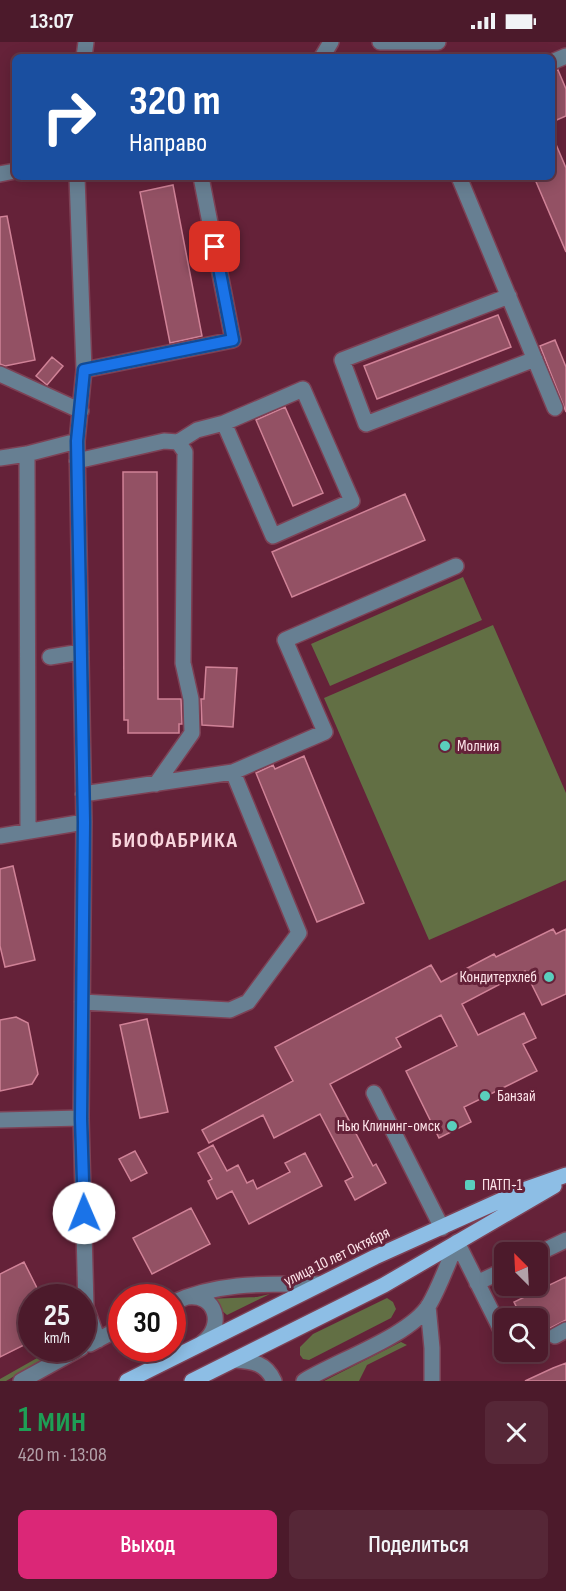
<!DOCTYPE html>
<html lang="ru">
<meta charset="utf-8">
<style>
:root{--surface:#4c1a2b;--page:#562737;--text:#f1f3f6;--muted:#b2a1a9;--line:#633847;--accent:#db2777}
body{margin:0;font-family:"Sofia Sans Condensed",sans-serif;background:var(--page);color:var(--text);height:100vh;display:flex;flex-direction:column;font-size:22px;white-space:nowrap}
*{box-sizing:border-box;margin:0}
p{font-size:20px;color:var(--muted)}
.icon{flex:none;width:33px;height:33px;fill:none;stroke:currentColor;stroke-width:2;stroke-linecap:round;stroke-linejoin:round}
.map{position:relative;height:1339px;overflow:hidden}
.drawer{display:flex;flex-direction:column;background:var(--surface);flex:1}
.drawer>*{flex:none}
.banner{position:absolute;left:12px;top:12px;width:543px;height:126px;border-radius:9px;box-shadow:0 3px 15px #0003,0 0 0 2px var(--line);background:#1a4fa0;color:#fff;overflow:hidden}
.needle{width:39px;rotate:336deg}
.buttons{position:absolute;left:494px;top:1200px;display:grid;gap:12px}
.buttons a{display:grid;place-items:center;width:54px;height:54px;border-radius:9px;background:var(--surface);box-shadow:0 3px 15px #0003,0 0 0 2px var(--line);font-size:30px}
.speed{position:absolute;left:18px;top:1242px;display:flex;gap:12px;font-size:30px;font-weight:700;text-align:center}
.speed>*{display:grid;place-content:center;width:78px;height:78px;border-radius:50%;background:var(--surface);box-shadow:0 3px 15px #0003,0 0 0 2px var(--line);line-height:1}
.speed small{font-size:15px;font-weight:400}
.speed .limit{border:9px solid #d22;background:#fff;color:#111}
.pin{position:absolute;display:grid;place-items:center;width:51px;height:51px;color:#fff;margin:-26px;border-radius:12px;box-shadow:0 3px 9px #0006}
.me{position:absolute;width:66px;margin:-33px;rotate:359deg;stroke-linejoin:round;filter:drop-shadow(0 0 4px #0008)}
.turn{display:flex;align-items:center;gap:21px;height:126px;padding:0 18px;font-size:27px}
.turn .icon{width:78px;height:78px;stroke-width:2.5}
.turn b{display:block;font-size:42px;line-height:51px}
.round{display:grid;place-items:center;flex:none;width:63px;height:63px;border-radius:9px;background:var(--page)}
.head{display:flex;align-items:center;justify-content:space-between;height:102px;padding:0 18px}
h1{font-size:36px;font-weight:600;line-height:45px;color:#1e9e55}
.action{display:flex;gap:12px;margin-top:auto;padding:12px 18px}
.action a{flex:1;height:69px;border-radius:9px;background:var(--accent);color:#fff;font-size:24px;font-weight:600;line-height:69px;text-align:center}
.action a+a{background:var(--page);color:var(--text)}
.status{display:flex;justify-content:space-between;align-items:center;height:42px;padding:0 30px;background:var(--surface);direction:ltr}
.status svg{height:16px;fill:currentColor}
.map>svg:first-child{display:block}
</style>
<div class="status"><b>13:07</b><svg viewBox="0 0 49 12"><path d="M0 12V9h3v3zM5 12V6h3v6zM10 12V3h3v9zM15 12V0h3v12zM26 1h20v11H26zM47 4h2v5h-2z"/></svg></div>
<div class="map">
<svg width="566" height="1339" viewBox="0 0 566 1339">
<rect width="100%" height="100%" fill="#652239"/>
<path fill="#626f44" d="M463,535l19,43 -152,66 -19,-42z
M493,583l73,168v87l-137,60 -105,-242z
M270,1252l-43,21 -19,-16 49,-2z
M387,1256l6,4 3,7 -5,9 -82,42 -6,-1 -3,-4v-8l13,-13z
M401,1300l6,3 -40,20 -8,16h-35z
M53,1307h8l-55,32h-6v-2z"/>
<path fill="#935164" stroke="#d08297" stroke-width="1.5" d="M558,28l8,19v27l-14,6v-50z
M552,93l14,33v84l-32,-75h18z
M173,143l29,151 -32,7 -30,-151z
M7,174l28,144 -30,6 -5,-2v-147z
M498,273l13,32 -134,52 -13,-33z
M555,298l11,27v45l-26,-66z
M52,315l11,9 -16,19 -11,-9z
M285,365l38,86 -30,13 -37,-86z
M123,430h34l1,227h23l1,25h-3v9h-51v-13h-4z
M405,452l20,46 -133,57 -20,-45z
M206,625l31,1 -4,59 -31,-2 -1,-26h3z
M304,714l60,147 -47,19 -61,-149 17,-8 2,4z
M13,824l22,94 -30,7 -5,-21v-77z
M553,887l3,5 10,-5v65l-24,11 -17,-34 -63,33 16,31 46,-22 12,25 -13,6 14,27 -73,36 7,15 -32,16 -33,-67 51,-25 -16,-31 -45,23 5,9 -71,37 43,82 3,-2 10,19 -31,17 -10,-19 8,-4 -33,-63 -46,24 -11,-23 -54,28 -7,-13 91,-49 -18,-34 156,-82 10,17 53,-28 2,3z
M16,975l12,6 10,51 -6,10 -32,7v-71z
M147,977l21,93 -28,6 -20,-93z
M213,1103l14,26 11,-6 9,18 6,-3 4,9 33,-17 -5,-9 20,-10 17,33 -73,38 -17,-33 -15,8 -9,-18 4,-2 -14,-26z
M135,1109l12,22 -16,8 -12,-22z
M191,1166l19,36 -58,30 -19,-36z
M24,1220l18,36h-10v43l-32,16v-83z
M566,1235v43l-29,15v-17h-15l-8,-16z
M566,1321v18h-41l28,-13z"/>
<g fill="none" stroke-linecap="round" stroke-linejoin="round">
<defs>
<path id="minor" d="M380,0h58
M84,15l2,-15
M322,15l9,-15
M552,20l14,-6
M0,132l15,-3
M77,135l7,193 -7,71 7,381 -3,296 5,189 12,33
M459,135l96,231
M509,254l-167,64 24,64 169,-65
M84,328l149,-30 -32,-163
M0,332l81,37
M178,400l19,-12 27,-7 79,-34 49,112 -79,35 -49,-113
M27,412l1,377
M0,416l27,-4 50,-13
M77,419l87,-20 14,1 7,10 -2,211 8,36 1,34 -36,51
M50,615l31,-5
M233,730l92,-40 -40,-92 171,-74
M0,794l84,-14
M82,960l148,8 18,-8 51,-69 -66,-161 -150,22
M374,1051l68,135
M0,1078l81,-2
M457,1200l47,94
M537,1212l29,-14
M477,1241l27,-13
M187,1255c29,-4 38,29 16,45
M172,1261c48,-22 98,-19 149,-19
M428,1264l4,42v33
M555,1294l11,-6
M90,1302l32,-17
M234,1318c19,1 32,3 40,21
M21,1339l60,-33
M304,1339c32,-20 106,-45 125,-76 11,-19 19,-42 28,-63"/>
<path id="major" d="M127,1339l248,-124 151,-68 40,-14
M192,1339l192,-96 170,-99"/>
</defs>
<use href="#minor" stroke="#7d4155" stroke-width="18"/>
<use href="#major" stroke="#7d4155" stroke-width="18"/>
<use href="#minor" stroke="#677f92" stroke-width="15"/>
<use href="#major" stroke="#8dbee5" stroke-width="15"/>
</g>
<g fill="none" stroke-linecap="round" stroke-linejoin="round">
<defs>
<path id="route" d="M84,1171l-3,-94 3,-297 -7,-381 7,-71 149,-30 -18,-93"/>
</defs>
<use href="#route" stroke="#114b97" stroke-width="15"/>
<use href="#route" stroke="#1a73e8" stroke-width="10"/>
</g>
<g fill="#5acebd" stroke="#652239" stroke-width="2">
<circle cx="445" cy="704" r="6"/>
<circle cx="549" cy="935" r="6"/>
<circle cx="485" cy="1054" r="6"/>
<circle cx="452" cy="1084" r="6"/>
<rect x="464" y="1137" width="12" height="12" rx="3"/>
</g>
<g text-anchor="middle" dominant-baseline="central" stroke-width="6" stroke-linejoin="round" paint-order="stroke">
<g font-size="16" fill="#fee4ea" stroke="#652239" text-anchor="start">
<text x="457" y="704">Молния</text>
<text x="537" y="935" text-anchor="end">Кондитерхлеб</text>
<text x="497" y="1054">Банзай</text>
<text x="440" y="1084" text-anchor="end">Нью Клининг-омск</text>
<text x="482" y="1143">ПАТП-1</text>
</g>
<g font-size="16" fill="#fee4ea" stroke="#652239">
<text transform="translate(337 1215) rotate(-26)">улица 10 лет Октября</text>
</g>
<g font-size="22" font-weight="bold" letter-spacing="1.5" fill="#f8d5dd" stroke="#652239">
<text x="175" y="798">БИОФАБРИКА</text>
</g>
</g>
</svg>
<div class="buttons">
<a><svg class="needle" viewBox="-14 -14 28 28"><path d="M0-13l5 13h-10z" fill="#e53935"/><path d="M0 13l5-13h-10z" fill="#b2a1a9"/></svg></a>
<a><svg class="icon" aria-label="search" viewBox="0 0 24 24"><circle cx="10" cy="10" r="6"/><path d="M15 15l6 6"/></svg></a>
</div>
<div class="speed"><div>25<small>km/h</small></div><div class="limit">30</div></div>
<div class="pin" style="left:215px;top:205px;background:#d93025"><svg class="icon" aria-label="arrive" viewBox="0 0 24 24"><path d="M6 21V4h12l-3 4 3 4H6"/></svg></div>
<svg class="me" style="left:84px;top:1171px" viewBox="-20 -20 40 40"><circle r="19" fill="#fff"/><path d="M0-13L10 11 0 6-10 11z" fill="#1a73e8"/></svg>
<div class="banner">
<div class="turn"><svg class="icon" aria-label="right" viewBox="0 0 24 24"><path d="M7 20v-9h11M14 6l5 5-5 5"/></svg><div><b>320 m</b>Направо</div></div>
</div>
</div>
<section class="drawer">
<div class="head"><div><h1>1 мин</h1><p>420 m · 13:08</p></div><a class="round"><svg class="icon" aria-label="close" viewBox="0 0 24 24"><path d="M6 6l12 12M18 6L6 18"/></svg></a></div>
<div class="action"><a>Выход</a><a>Поделиться</a></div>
</section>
